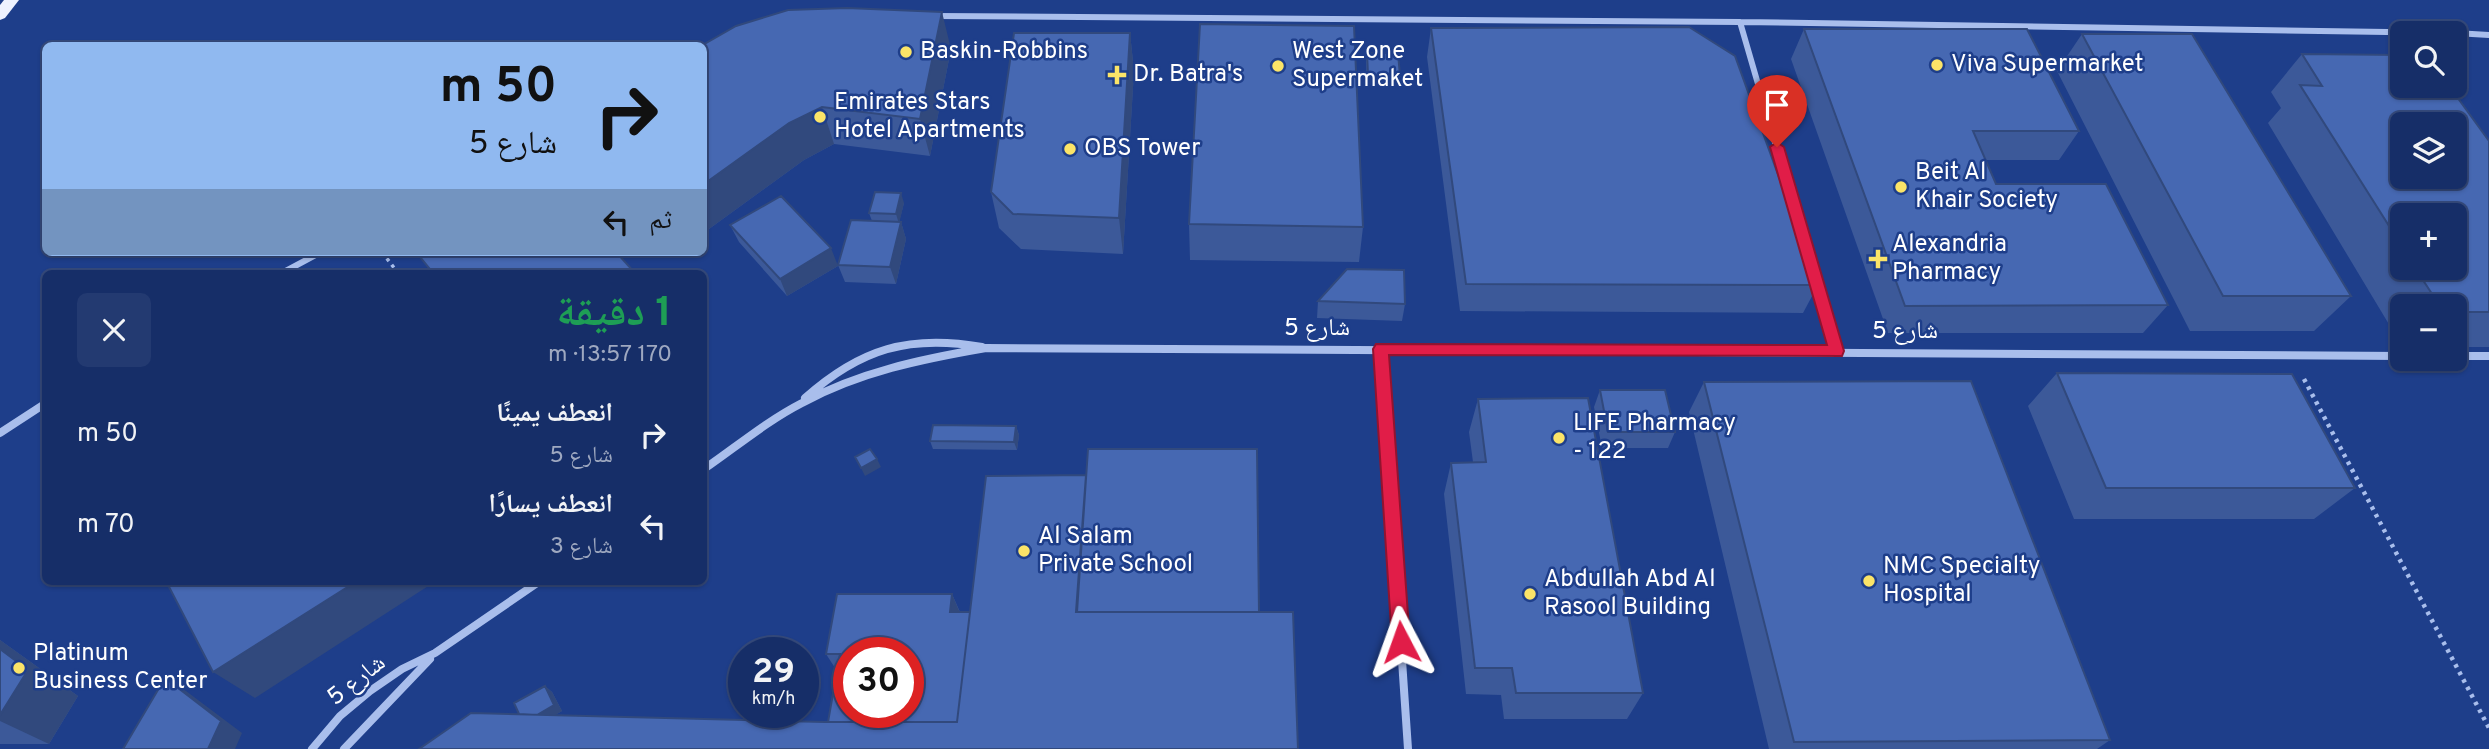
<!DOCTYPE html>
<html lang="ar">
<meta charset="utf-8">
<style>
:root{--surface:#162e68;--page:#233a71;--text:#f1f3f6;--muted:#9ea8c0;--line:#354a7c}
body{margin:0;font-family:Overpass,"Noto Naskh Arabic",sans-serif;background:var(--page);color:var(--text);direction:rtl;height:100vh;display:flex;flex-direction:column;font-size:26px;white-space:nowrap}
*{box-sizing:border-box;margin:0}
p{font-size:23px;color:var(--muted)}
.icon{flex:none;width:38px;height:38px;fill:none;stroke:currentColor;stroke-width:2;stroke-linecap:round;stroke-linejoin:round}
.map{position:relative;flex:1;overflow:hidden;direction:ltr}
.side{position:absolute;left:42px;top:270px;width:665px;height:315px;display:flex;flex-direction:column;background:var(--surface);border-radius:10px;box-shadow:0 2px 5px #0004,0 0 0 2px var(--line);direction:rtl}
.side>*{flex:none}
.hud{position:absolute;left:42px;top:42px;width:665px;height:214px;border-radius:10px;box-shadow:0 2px 5px #0004,0 0 0 2px var(--line);direction:rtl;background:#90b9f0;color:#111;overflow:hidden}
.controls{position:absolute;left:2390px;top:21px;display:grid;gap:14px}
.controls a{display:grid;place-items:center;width:77px;height:77px;border-radius:10px;background:var(--surface);box-shadow:0 2px 5px #0004,0 0 0 2px var(--line);font-size:35px}
.speed{position:absolute;left:728px;top:637px;display:flex;gap:14px;font-size:35px;font-weight:700;text-align:center}
.speed>*{display:grid;place-content:center;width:91px;height:91px;border-radius:50%;background:var(--surface);box-shadow:0 2px 5px #0004,0 0 0 2px var(--line);line-height:1}
.speed small{font-size:18px;font-weight:400}
.speed .limit{border:10px solid #d22;background:#fff;color:#111}
.pin{position:absolute;display:grid;place-items:center;width:60px;height:60px;color:#fff;margin:-72px -30px;border-radius:50% 50% 50% 0;rotate:-45deg;box-shadow:0 0 7px #0007}
.pin .icon{rotate:45deg}
.me{position:absolute;width:77px;margin:-38px;rotate:356deg;stroke-linejoin:round;filter:drop-shadow(0 0 5px #0008)}
.turn{display:flex;align-items:center;gap:24px;height:147px;padding:0 35px;font-size:32px}
.turn .icon{width:91px;height:91px;stroke-width:2.5}
.turn b{display:block;font-size:49px;line-height:60px}
.then{display:flex;align-items:center;height:66px;padding:0 35px;background:#0003;gap:14px;font-size:26px}
.round{display:grid;place-items:center;flex:none;width:74px;height:74px;border-radius:10px;background:var(--page)}
.summary{display:flex;align-items:center;justify-content:space-between;height:119px;padding:0 35px}
h1{font-size:42px;font-weight:700;line-height:52px;color:#1e9e55}
ul{padding:0;list-style:none}
li{display:flex;align-items:center;gap:21px;height:91px;padding:0 35px}
li div{flex:1}
li b{display:block;font-size:26px}
li em{font-style:normal}
.map>svg:first-child{display:block}
</style>
<div class="map">
<svg width="2489" height="749" viewBox="0 0 2489 749">
<rect width="100%" height="100%" fill="#1e3e8a"/>
<g fill="none" stroke-linecap="round" stroke-linejoin="round">
<path stroke="#a9beec" stroke-width="3.5" stroke-dasharray="3.5 4.5" stroke-linecap="butt" d="M382,252l16,21"/>
<path stroke="#a9beec" stroke-width="4.5" stroke-dasharray="3.5 5" stroke-linecap="butt" d="M2304,379l185,349"/>
<path stroke="#a9beec" stroke-width="6" d="M936,16l804,6 715,11
M1740,22l92,317
M2455,33l34,2
M282,273l39,-21"/>
<path stroke="#a9beec" stroke-width="8" d="M1832,337l4,14
M1381,349l27,400
M2455,356h34
M805,398c55,-49 104,-64 177,-51
M0,433l46,-30
M704,469c32,-22 63,-48 98,-66 57,-31 120,-44 184,-55l1417,8
M312,749l28,-33 30,-25 32,-22 33,-16 105,-72
M344,749l86,-90"/>
<path fill="#eef2ff" fill-rule="evenodd" d="M4,0h15l-14,18 -5,2v-15z"/>
</g>
<path fill="#3c5999" fill-rule="evenodd" d="M1431,28l387,257 -15,28 -343,-2 -33,-254z
M1804,29l275,102 -20,29h-73l10,24 172,121 -25,28h-255l-97,-274z
M1130,33l4,38 -11,183 -102,-5 -22,-21 -8,-36z
M2082,34l269,262 -37,35h-124l-133,-260z
M704,46l247,3 -21,107 -96,-12 -30,16 -95,69 -5,-6z
M1367,53l33,23 -1,9h-32l-1,-23z
M2302,54l101,32 86,55v206h-34v-41h-52l-1,40 -134,-223 13,-15 -10,-16zM2403,215l52,53h-52z
M904,203l-5,19h2l5,17 -10,45 -51,-2 -7,-17 34,-44 -3,-8z
M1189,224l174,3 -4,35 -169,-2z
M730,225l108,41 -51,30 -48,-54z
M1318,301l87,3 -3,17 -85,-3z
M2057,373l298,115 -41,31h-240l-46,-113z
M1704,382l406,358 -13,9h-328l-80,-337z
M1600,390l75,42 -7,16h-66l-8,-41z
M1478,399l165,294 -16,26h-123l-3,-24 -35,-1 -22,-200 7,-31 22,-1 -4,-30z
M1016,426l3,9 -2,15 -84,-1 -3,-8z
M952,594l8,18h299l39,137 -779,-35 26,-28 7,6 10,19 -7,4 273,7 9,-51 -11,-17z
M0,640l78,56 -29,48h-49z"/>
<path fill="#31497d" d="M942,12l9,37 -21,107 -10,-37z
M1130,33l4,38 -11,183 -4,-36z
M822,107l12,37 -30,16 -95,69 -5,-12v-33l85,-61z
M901,193l3,10 -5,21 -3,-10z
M901,222l5,17 -10,45 -6,-17z
M831,248l7,18 -51,30 -7,-17z
M1016,426l3,9 -2,15 -3,-8z
M877,459l4,8 -16,9 -4,-8z
M357,581h79l-181,117 -42,-26z
M952,594l8,19 -10,-1z
M0,640l78,56 -29,48 -49,-23z
M165,678l21,13 56,42 -7,16h-27z
M545,686l7,6 10,19 -31,19 -8,-7z"/>
<path fill="#4668b2" stroke="#31497d" stroke-width="2" fill-rule="evenodd" d="M847,8l95,4 -22,107 -98,-12 -33,16 -85,61v-138h-3l35,-20 52,-16z
M1200,24l154,2 9,201 -174,-3z
M1689,27l46,29 83,229 -352,-1 -35,-256z
M1804,29h223l52,102h-106l23,53h110l62,121 -263,1z
M1014,33h116l-11,185 -106,-4 -22,-22z
M2082,34h110l159,262h-128z
M1367,53h31l2,23 -32,-1z
M2302,54l101,1v31h46l40,55v171h-34v-6h-15l-25,-38h40v-53h-52v33l-103,-163 22,1zM2403,124h52v53h-52z
M875,192l26,1 -5,21 -27,-1z
M781,196l50,52 -51,31 -50,-54z
M851,220l50,2 -11,45 -52,-2z
M416,252h200l19,21h-202z
M1347,269l57,1 1,34 -87,-3z
M2057,373l235,1 63,114h-249z
M1971,381l139,359 -316,2 -90,-360z
M1600,390h65l10,42h-67z
M1588,398l55,295h-127l-4,-25h-37l-24,-205 35,-1 -8,-63z
M933,425l83,1 -2,16 -84,-1z
M870,449l7,10 -16,9 -6,-11z
M1088,449h169l2,163h-182z
M1086,475l-10,137h217l5,137h-879l52,-36 354,9h132l29,-246z
M166,581h191l-144,91z
M837,594h115l-2,18h20l-13,110h-129l12,-68h-14zM849,653h59v59h-59z
M0,649l28,21 -28,45z
M165,678l56,43 -13,28h-85z
M545,686l9,19 -17,10 -18,-1 -5,-11z"/>
<path fill="#e11d48" stroke="#92132f" stroke-width="2" d="M1777,142l7,5 60,204 -2,5 -453,-1 21,287 -3,6 -6,3 -6,-3 -3,-6 -19,-293 3,-5 451,1 -57,-198z"/>
<g fill="#fbe468" stroke="#1e3e8a" stroke-width="2.5">
<circle cx="906" cy="52" r="7"/>
<circle cx="1937" cy="65" r="7"/>
<circle cx="1278" cy="66" r="7"/>
<path d="M1113.5 64.5h7v7h7v7h-7v7h-7v-7h-7v-7h7z"/>
<circle cx="820" cy="117" r="7"/>
<circle cx="1070" cy="149" r="7"/>
<circle cx="1901" cy="187" r="7"/>
<path d="M1874.5 248.5h7v7h7v7h-7v7h-7v-7h-7v-7h7z"/>
<circle cx="1559" cy="438" r="7"/>
<circle cx="1024" cy="551" r="7"/>
<circle cx="1869" cy="581" r="7"/>
<circle cx="1530" cy="594" r="7"/>
<circle cx="19" cy="668" r="7"/>
</g>
<g text-anchor="middle" dominant-baseline="central" stroke-width="5" stroke-linejoin="round" paint-order="stroke">
<g font-size="24" fill="#fff" stroke="#1e3e8a" text-anchor="start">
<text x="920" y="52">Baskin-Robbins</text>
<text x="1292" y="52">West Zone<tspan x="1292" dy="28">Supermaket</tspan></text>
<text x="1951" y="65">Viva Supermarket</text>
<text x="1133" y="75">Dr. Batra's</text>
<text x="834" y="103">Emirates Stars<tspan x="834" dy="28">Hotel Apartments</tspan></text>
<text x="1084" y="149">OBS Tower</text>
<text x="1915" y="173">Beit Al<tspan x="1915" dy="28">Khair Society</tspan></text>
<text x="1892" y="245">Alexandria<tspan x="1892" dy="28">Pharmacy</tspan></text>
<text x="1573" y="424">LIFE Pharmacy<tspan x="1573" dy="28">- 122</tspan></text>
<text x="1038" y="537">Al Salam<tspan x="1038" dy="28">Private School</tspan></text>
<text x="1883" y="567">NMC Specialty<tspan x="1883" dy="28">Hospital</tspan></text>
<text x="1544" y="580">Abdullah Abd Al<tspan x="1544" dy="28">Rasool Building</tspan></text>
<text x="33" y="654">Platinum<tspan x="33" dy="28">Business Center</tspan></text>
</g>
<g font-size="24" fill="#fff" stroke="#1e3e8a">
<text x="1317" y="329">شارع 5</text>
<text x="1905" y="332">شارع 5</text>
<text transform="translate(357 681) rotate(-38)">شارع 5</text>
</g>
</g>
</svg>
<div class="controls">
<a><svg class="icon" aria-label="search" viewBox="0 0 24 24"><circle cx="10" cy="10" r="6"/><path d="M15 15l6 6"/></svg></a>
<a><svg class="icon" aria-label="layers" viewBox="0 0 24 24"><path d="M12 4l9 5-9 5-9-5zM3 14l9 5 9-5"/></svg></a>
<a>+</a>
<a>−</a>
</div>
<div class="speed"><div>29<small>km/h</small></div><div class="limit">30</div></div>
<div class="pin" style="left:1777px;top:147px;background:#d93025"><svg class="icon" aria-label="arrive" viewBox="0 0 24 24"><path d="M6 21V4h12l-3 4 3 4H6"/></svg></div>
<svg class="me" style="left:1401px;top:642px" viewBox="-20 -20 40 40"><path d="M0-17L14 15 0 8-14 15z" fill="#e11d48" stroke="#fff" stroke-width="4"/></svg>
<div class="hud">
<div class="turn"><svg class="icon" aria-label="right" viewBox="0 0 24 24"><path d="M7 20v-9h11M14 6l5 5-5 5"/></svg><div><b>50 m</b>شارع 5</div></div>
<div class="then">ثم<svg class="icon" aria-label="left" viewBox="0 0 24 24"><path d="M17 20v-9H6M10 6l-5 5 5 5"/></svg></div>
</div>
<section class="side">
<div class="summary"><div><h1>1 دقيقة</h1><p>170 m · 13:57</p></div><a class="round"><svg class="icon" aria-label="close" viewBox="0 0 24 24"><path d="M6 6l12 12M18 6L6 18"/></svg></a></div>
<ul>
<li><svg class="icon" aria-label="right" viewBox="0 0 24 24"><path d="M7 20v-9h11M14 6l5 5-5 5"/></svg><div><b>انعطف يمينًا</b><p>شارع 5</p></div><em>50 m</em></li>
<li><svg class="icon" aria-label="left" viewBox="0 0 24 24"><path d="M17 20v-9H6M10 6l-5 5 5 5"/></svg><div><b>انعطف يسارًا</b><p>شارع 3</p></div><em>70 m</em></li>
</ul>
</section>
</div>
